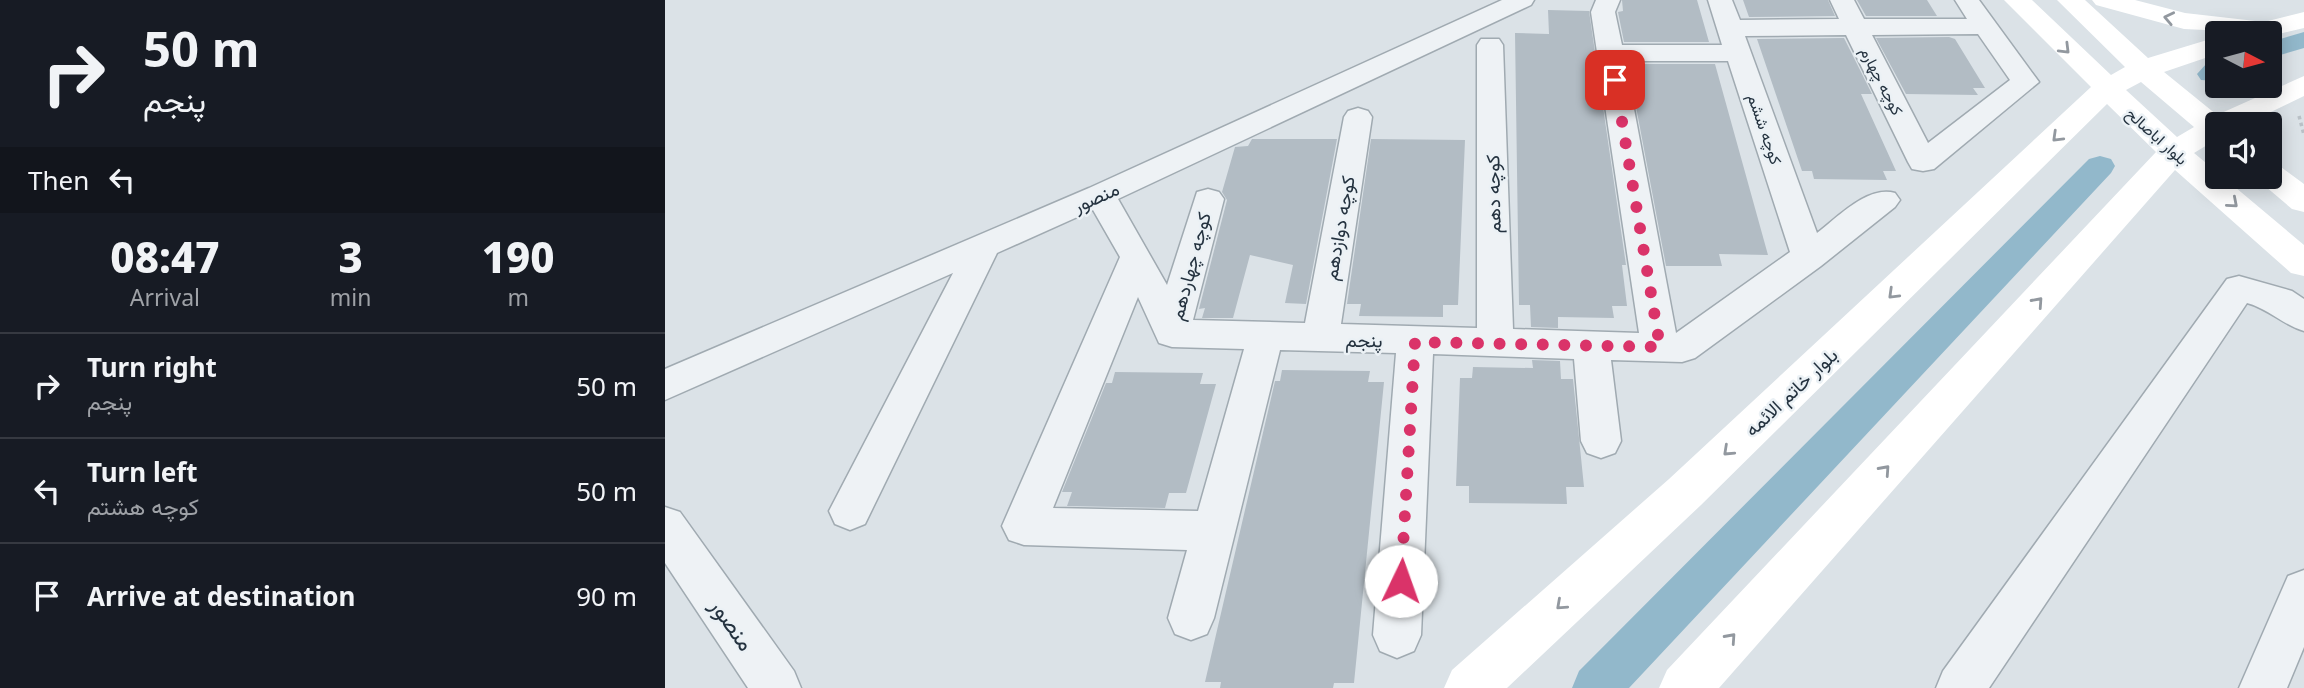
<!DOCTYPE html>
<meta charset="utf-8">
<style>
:root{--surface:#171b24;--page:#20242c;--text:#f1f3f6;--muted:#9ea1a6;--line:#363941}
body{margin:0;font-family:"Noto Sans",Vazirmatn,sans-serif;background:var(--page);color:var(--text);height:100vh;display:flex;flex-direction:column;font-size:26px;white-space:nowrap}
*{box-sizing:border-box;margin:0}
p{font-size:23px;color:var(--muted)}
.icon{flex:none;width:38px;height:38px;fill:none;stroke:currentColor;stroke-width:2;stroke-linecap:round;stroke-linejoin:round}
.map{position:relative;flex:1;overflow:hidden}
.drawer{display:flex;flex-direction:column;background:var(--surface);width:665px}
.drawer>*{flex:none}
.top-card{background:#171b24;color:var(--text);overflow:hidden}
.needle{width:46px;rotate:96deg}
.controls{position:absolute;left:1540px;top:21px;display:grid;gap:14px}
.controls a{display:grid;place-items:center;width:77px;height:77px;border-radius:7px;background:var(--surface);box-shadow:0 4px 18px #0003;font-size:35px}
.pin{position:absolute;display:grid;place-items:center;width:60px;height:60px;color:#fff;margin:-30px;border-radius:14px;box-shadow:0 4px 10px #0006}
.me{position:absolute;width:77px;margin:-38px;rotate:3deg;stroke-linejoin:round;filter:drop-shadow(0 0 5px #0008)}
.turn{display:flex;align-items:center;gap:24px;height:147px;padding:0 28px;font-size:32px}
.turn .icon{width:91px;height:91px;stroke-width:2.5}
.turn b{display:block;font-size:49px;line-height:60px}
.then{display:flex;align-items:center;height:66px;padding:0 28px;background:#0003;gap:14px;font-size:26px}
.eta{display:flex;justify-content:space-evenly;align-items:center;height:119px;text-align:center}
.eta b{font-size:42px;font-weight:800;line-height:49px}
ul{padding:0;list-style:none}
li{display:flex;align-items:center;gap:21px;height:105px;padding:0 28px;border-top:2px solid var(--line)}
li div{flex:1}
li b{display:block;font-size:26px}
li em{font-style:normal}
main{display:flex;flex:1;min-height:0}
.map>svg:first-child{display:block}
</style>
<main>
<section class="drawer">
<div class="top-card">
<div class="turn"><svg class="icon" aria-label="right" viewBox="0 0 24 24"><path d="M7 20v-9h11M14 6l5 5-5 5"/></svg><div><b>50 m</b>پنجم</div></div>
<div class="then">Then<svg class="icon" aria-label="left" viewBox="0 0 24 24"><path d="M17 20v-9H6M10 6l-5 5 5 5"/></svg></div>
</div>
<div class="eta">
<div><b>08:47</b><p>Arrival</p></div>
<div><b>3</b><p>min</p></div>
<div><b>190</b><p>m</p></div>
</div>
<ul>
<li><svg class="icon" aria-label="right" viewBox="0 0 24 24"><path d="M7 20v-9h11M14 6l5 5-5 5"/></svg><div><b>Turn right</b><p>پنجم</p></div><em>50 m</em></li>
<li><svg class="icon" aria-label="left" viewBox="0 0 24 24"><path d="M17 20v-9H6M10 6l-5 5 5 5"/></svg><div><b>Turn left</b><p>کوچه هشتم</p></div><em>50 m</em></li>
<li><svg class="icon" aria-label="arrive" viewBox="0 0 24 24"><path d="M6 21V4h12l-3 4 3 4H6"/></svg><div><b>Arrive at destination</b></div><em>90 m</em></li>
</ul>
</section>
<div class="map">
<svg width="1639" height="688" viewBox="0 0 1639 688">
<rect width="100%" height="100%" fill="#dbe2e7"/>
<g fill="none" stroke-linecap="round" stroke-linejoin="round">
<path fill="#92b8cb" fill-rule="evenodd" d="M1639,32v16l-34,10v-16z
M1552,61v20l-16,-1 -4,-6 10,-11z
M1435,156l11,3 4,7 -4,7 -482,515h-57l7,-17 510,-512z"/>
</g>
<path fill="#b2bcc4" d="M957,0h75l12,42h-85l-6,-30 5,-1z
M1078,0h85l7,16 -86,1z
M1192,0h70l10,16h-71z
M883,10l41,1 37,254h-4l5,41h-15l2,12 -56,-1v11l-27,-1 -1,-22h-11l-4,-272 34,1z
M1284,37l6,2 30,49h-12l5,7 -72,-1 -30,-56z
M1179,38l28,56h-11l35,77h-13l4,9 -73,-1 -2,-8h-10l-45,-132z
M963,64h87l53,191 -49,-1 3,12h-56z
M587,139h85l-31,165 -21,-1 8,-38 -43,-10 -17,63h-31l3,-10 -6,1 28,-109 -5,-8 13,-45 13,-1z
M706,139l94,1 -7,165h-15v12l-84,-1 2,-12h-14z
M867,360l28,1 1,18h12l11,108h-18l1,17 -98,-1v-17h-13l4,-108h12l1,-11 60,1z
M617,370l88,1 -2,11h16l-30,301h-20l-1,5h-113l1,-6h-16l70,-301h5z
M450,372l88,1 -3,11h16l-30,109h-17l-4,15 -98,-2 5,-14h-10l44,-109h6z"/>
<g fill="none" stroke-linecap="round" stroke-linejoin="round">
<defs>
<path id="street" d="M837,0h32l-3,5 -413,194 49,86 30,-93 11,-3 11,3 5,7 -31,121 112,3 39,-206 4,-6 10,-3 10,3 4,6 -31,207 136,4v-283l4,-6h18l4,6 10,284 126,4 -48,-321 5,-12h24l-5,12 7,33h100l-14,-45h24l8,20 99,-1 -9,-19h24l10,19h103l-12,-19h24l60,82 -105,87 -11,2 -11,-2 -4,-7 -62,-127 -101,1 72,197c21,-16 51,-48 78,-40l5,7 -5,7 -74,59 -126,92 -13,4 -71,-2 10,81 -6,12 -14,5 -14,-5 -6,-12 -7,-82 -141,-5 -12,281 -7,16 -17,7 -17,-7 -7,-16 23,-282 -116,-3 -66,268 -7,16 -16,6 -16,-6 -7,-16 19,-68 -163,-5 -15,-5 -7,-14 118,-269 -27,-47 -96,43 -132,271 -15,6 -15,-6 -6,-13 124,-238 -288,127v-31l424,-181zM1313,34l32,46 -82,63 -56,-108zM960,61h103l62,191 -114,81zM473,297l21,46 13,4 72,2 -46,162 -145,-3z
M1574,276l53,15 12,8v32c-21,-6 -35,-22 -57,-28l-258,385h-53l7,-17 284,-392z
M0,507l15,5 114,159 7,17h-53l-83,-125z
M1639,570v77l-17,41h-48l49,-112z"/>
</defs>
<use href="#street" stroke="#a0aab1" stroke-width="3"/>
<path stroke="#b9c0c6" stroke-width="3.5" stroke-dasharray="3.5 3.5" stroke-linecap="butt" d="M1634,116l5,19"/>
<use href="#street" fill="#eef2f5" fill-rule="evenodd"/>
<path fill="#fff" fill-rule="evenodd" d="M1339,0h28l79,75 14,-8 -68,-67h28l63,58 69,-21v17l-53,18 53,43 87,-39v20l-58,28h-29v15l-23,14 23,19v5h6l81,68v31l-13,-3 -116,-103 -456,518h-60l8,-18 489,-518 -49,-48 -406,401 -194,183h-63l8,-18 217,-191 422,-392zM1476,82l53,45 -17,10 -51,-47z
M1427,0h43l50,13 79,9 40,-10v16l-34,8v-3l-86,-4 -88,-24z
M1605,164l11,3 23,17v28l-12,-3 -33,-28 -3,-4h14z"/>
</g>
<defs><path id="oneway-chevron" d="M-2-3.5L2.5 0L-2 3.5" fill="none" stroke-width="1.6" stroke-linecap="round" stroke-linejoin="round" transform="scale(1.75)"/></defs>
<g stroke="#92989f">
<use href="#oneway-chevron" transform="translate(1504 18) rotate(-168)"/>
<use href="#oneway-chevron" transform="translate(1400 49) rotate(45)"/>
<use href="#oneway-chevron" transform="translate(1392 137) rotate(136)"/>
<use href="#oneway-chevron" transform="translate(1568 203) rotate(41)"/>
<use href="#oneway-chevron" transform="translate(1228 294) rotate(136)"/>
<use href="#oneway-chevron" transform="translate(1373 302) rotate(-48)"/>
<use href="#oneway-chevron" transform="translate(1063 451) rotate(137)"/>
<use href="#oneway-chevron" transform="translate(1220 470) rotate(-48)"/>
<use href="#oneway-chevron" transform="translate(896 605) rotate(138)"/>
<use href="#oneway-chevron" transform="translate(1066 638) rotate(-48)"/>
</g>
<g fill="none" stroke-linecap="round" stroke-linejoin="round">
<path stroke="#da3369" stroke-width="12" stroke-dasharray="0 21.6" d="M736,581l14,-239 245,5 -45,-267"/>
</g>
<g text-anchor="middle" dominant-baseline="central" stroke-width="5" stroke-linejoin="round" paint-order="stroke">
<g font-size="16" fill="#24323f" stroke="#ebf1f5">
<text transform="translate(1217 81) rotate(63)">کوچه چهارم</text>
<text transform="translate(1100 129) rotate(71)">کوچه ششم</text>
<text transform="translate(1492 136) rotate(42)">بلوار اباصالح</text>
</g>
<g font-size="19" fill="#24323f" stroke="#ebf1f5">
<text transform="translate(828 194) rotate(-91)">کوچه دهم</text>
<text transform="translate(431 197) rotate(-24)">منصور</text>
<text transform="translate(674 228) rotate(-80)">کوچه دوازدهم</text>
<text transform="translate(525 266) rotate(-75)">کوچه چهاردهم</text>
<text transform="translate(699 340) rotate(1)">پنجم</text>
<text transform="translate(1126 392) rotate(-43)">بلوار خاتم الائمه</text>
</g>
<g font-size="23" fill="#24323f" stroke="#ebf1f5">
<text transform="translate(68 624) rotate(55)">منصور</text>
</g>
</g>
</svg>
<div class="controls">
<a><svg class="needle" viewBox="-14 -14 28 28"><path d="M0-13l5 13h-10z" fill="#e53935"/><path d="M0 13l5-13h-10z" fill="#9ea1a6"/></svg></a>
<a><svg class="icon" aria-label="sound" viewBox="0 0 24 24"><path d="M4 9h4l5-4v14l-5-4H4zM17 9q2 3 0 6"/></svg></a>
</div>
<div class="pin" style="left:950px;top:80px;background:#d93025"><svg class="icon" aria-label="arrive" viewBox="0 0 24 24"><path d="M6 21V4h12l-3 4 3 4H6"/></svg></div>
<svg class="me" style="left:736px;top:581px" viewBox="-20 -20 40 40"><circle r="19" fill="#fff"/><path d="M0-13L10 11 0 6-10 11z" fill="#da3369"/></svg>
</div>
</main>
